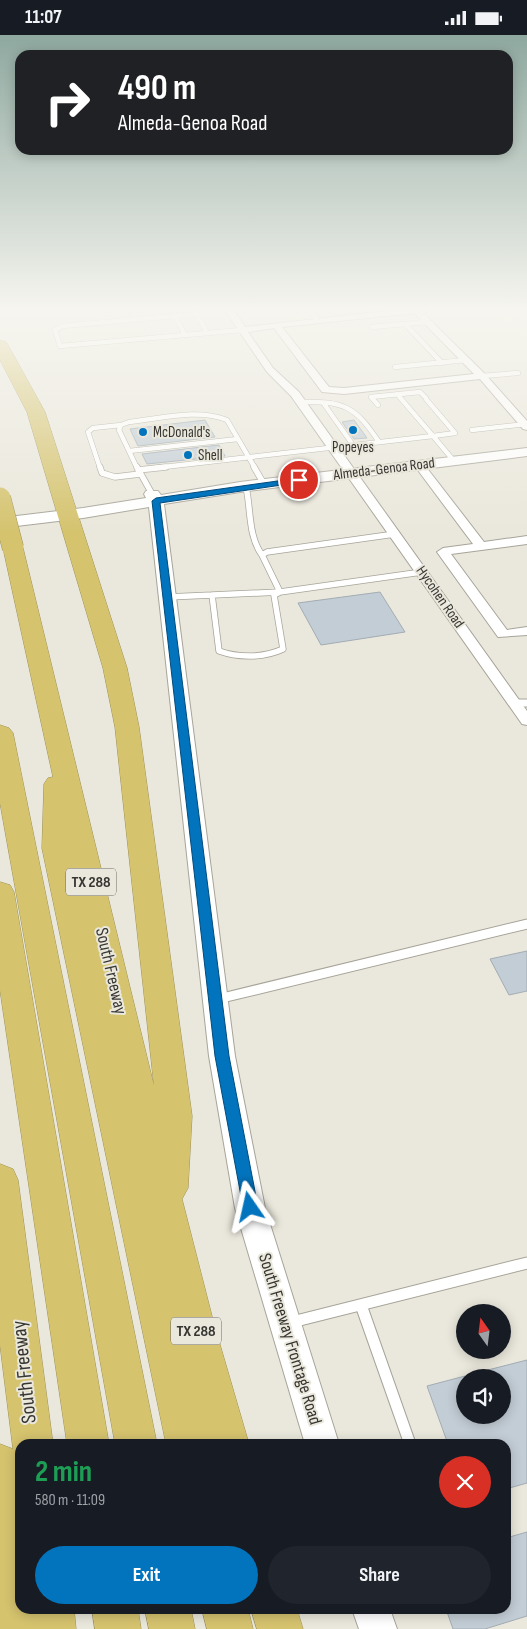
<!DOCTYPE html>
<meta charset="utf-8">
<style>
:root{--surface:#171b24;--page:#20242c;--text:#f1f3f6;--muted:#9ea1a6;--accent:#0274be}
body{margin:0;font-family:"Sofia Sans Condensed",sans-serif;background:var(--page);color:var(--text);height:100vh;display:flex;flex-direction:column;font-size:19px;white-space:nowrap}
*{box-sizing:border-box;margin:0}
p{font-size:16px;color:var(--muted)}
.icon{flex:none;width:28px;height:28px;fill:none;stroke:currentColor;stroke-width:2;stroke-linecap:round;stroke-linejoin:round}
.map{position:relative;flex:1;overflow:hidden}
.panel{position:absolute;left:15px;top:1404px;width:496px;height:175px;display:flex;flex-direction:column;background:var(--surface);border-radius:15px;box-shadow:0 2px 12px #0003}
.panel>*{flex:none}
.top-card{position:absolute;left:15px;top:15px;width:498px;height:105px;border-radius:15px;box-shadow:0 2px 12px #0003;background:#202124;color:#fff;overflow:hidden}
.needle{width:32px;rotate:346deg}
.tools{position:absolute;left:456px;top:1269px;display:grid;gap:10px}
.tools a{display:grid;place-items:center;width:55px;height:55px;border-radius:50%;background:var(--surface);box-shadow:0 2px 12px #0003;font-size:25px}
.pin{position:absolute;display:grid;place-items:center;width:42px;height:42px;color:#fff;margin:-21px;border:2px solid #fff;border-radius:50%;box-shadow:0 1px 5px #0007}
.me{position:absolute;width:55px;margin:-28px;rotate:349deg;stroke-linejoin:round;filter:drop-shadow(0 0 4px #0008)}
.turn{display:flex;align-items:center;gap:18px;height:105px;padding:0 20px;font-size:22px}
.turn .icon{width:65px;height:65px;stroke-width:2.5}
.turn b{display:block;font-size:35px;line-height:42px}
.round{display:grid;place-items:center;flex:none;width:52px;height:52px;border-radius:26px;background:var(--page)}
.head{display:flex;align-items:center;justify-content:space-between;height:85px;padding:0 20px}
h1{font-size:30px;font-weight:700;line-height:38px;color:#1e9e55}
.button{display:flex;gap:10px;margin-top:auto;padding:10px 20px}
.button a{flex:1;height:58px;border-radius:30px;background:var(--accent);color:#fff;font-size:20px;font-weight:700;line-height:58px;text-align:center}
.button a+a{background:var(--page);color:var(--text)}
.status{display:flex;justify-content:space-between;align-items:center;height:35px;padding:0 25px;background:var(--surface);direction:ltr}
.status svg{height:14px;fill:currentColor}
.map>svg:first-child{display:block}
</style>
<div class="status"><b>11:07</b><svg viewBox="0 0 49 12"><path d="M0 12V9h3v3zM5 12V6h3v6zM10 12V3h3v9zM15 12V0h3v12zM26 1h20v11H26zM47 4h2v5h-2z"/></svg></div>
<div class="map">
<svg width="527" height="1594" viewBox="0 0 527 1594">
<rect width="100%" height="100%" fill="#eae8dc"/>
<path fill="#c3cdd5" stroke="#a3acb4" d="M205,385l10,17 -77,9 -8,-17z
M354,385l13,18 -13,1 -12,-17z
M219,410l6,11 -78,8 -5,-10z
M380,557l25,40 -84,13 -23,-42z
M527,916v40l-18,4 -19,-36z
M527,1325v123l-21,6v-45h-58l-21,-58 38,-10v39h37v-38h-26v-4z
M527,1497v84l-42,13h-32l-7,-20h60v-71z"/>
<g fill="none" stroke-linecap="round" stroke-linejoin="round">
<defs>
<path id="lane-far4" d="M308,274l9,11
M175,281l10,19
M405,289l37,39
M372,292l55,-5
M207,298l-10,-19 -135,12 -7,4 5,16 182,-16
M395,332l71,-7
M482,341l36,-3
M397,359l36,42 22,-3
M426,364l29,34
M300,367c44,-1 55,4 79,40
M324,369l29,41
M378,370l-7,-8 49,-5 6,6
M472,395l55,-6
M129,416l109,-12
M100,433l-12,-36 5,-4 28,-3
M137,433l-18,-38 2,-5 8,-3c31,-3 68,-14 98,-2l28,48
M155,433l278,-32 21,25"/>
<path id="lane-far3" d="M100,432l2,6 13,4 25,-3
M137,432l15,27
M254,432l10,17
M138,435l28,-3
M246,452c5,22 2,49 16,68
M212,560l7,56c20,7 45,7 64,-2l-9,-54 6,-3 -18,-37 5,-3 128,-18
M168,562l112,-5 142,-20"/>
<path id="lane-far2" d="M515,668h12"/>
<path id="lane-far1" d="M218,964l309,-75"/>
<path id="lane" d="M361,1270l49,139
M292,1287l235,-59"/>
<path id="street" d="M224,274h9l12,18 159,-18h32l-13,4 62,61 42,47v9l-4,-1 -43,-50 -136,15 -22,-2 -48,-64 -26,4 25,36 26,24 228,319v14l-5,-1 -231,-328 -24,-24zM414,278l60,61 -130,14 -15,-1 -47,-60z
M419,427l4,1 61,79 43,-6v8l-76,10 56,76 20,-3v8l-29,2 -61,-85 6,-4 30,-4 -59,-79z"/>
<path id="secondary" d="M527,413v8l-287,36 -76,12 71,552 30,152 74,236h-34l-70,-236 -26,-152 -60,-549 -66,11 -83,10v-10l83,-10 63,-10 -2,-4 2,-3h12l3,4 79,-13z
M352,1574h38l7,20h-38z"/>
<path id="highway" d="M0,305l6,2 2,3 37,67 82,256 12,59 53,389 -4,72 -6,11 32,125 35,120h-83l-124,-596 2,-64 4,-6 5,-1 -50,-229 3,-4 7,-2 7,2 3,4 131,538 -39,-359 -12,-59 -76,-256 -27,-52z
M0,690l9,3 4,5 144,711h-42l-115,-641z
M0,847l10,3 4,7 95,552h-42l-67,-454z
M0,1129l13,5 5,11 35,264h-33v165h54l2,20h-76v-185l13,5 -13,-104z
M92,1574h46l3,20h-46z
M145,1574h46l4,20h-46z
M202,1574h46l5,20h-46z
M251,1574h46l6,20h-46z"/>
</defs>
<use href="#lane-far4" stroke="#a7a499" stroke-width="5.5"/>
<use href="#lane-far3" stroke="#a7a499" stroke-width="7"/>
<use href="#lane-far2" stroke="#a7a499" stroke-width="9"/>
<use href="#lane-far1" stroke="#a7a499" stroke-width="11"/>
<use href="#lane" stroke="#a7a499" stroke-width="13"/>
<use href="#street" stroke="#a7a499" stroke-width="2"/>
<use href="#secondary" stroke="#a7a499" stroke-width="2"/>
<use href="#highway" stroke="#9e9259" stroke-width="1"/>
<use href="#lane-far4" stroke="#fff" stroke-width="4.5"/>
<use href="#lane-far3" stroke="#fff" stroke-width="5.5"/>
<use href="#lane-far2" stroke="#fff" stroke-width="7"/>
<use href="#lane-far1" stroke="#fff" stroke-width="9"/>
<use href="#lane" stroke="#fff" stroke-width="11"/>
<use href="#street" fill="#fff" fill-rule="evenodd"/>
<use href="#secondary" fill="#fff" fill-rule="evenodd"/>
<use href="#highway" fill="#d5c36e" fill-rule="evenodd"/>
<defs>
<path id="highway-bridge" d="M0,463l13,50"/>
</defs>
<use href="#highway-bridge" stroke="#9e9259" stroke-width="22" stroke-linecap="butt"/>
<use href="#highway-bridge" stroke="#d5c36e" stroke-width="21"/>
</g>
<linearGradient id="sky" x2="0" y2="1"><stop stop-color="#8ea89f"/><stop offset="0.55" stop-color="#f6f5ef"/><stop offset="1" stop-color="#f6f5ef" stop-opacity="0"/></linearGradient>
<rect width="527" height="497" fill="url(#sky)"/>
<path fill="#0274be" stroke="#014b7c" d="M299,443h3v4l-142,21 69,553 29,151 -2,5 -6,2 -5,-2 -2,-5 -28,-151 -63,-555 4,-3z"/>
<g fill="#0274be" stroke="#eae8dc" stroke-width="2">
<circle cx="353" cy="395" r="5"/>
<circle cx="143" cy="397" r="5"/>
<circle cx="188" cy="420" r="5"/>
</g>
<g text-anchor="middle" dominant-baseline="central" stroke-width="4" stroke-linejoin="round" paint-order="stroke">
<g font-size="15" fill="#373632" stroke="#eae8dc" text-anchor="start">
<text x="153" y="397">McDonald's</text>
<text x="353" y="412" text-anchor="middle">Popeyes</text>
<text x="198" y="420">Shell</text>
</g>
<g font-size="15" fill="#373632" stroke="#eae8dc">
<text transform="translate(384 434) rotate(-7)">Almeda-Genoa Road</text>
<text transform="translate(440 562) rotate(55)">Hycohen Road</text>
</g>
<g fill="#eae8dc" stroke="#6d6b65" stroke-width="1">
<rect x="66" y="833.5" width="50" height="27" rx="4"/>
<rect x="171" y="1282.5" width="50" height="27" rx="4"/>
</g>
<g font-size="16" font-weight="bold" fill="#373632">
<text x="91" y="847">TX 288</text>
<text x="196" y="1296">TX 288</text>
</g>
<g font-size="18" fill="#373632" stroke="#eae8dc">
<text transform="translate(111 936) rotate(77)">South Freeway</text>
<text transform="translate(290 1304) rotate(73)">South Freeway Frontage Road</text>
</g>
<g font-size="21" fill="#373632" stroke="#eae8dc">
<text transform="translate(24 1337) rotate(-96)">South Freeway</text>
</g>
</g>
</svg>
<div class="tools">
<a><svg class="needle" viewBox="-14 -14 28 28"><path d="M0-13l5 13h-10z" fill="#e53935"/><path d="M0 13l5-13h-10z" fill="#9ea1a6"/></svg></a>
<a><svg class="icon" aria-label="sound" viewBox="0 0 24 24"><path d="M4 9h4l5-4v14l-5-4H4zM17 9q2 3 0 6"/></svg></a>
</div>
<div class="pin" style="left:299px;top:445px;background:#d93025"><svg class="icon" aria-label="arrive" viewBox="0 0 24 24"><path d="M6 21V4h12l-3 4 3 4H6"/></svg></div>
<svg class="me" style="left:250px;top:1172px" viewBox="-20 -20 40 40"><path d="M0-17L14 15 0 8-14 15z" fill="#0274be" stroke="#fff" stroke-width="4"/></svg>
<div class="top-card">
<div class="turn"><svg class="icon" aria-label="right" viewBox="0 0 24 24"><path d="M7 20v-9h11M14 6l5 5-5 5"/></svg><div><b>490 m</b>Almeda-Genoa Road</div></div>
</div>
<section class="panel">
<div class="head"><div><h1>2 min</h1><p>580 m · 11:09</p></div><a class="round" style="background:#d93025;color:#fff"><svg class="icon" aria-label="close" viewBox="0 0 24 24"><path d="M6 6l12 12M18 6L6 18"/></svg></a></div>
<div class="button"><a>Exit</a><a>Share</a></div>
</section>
</div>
